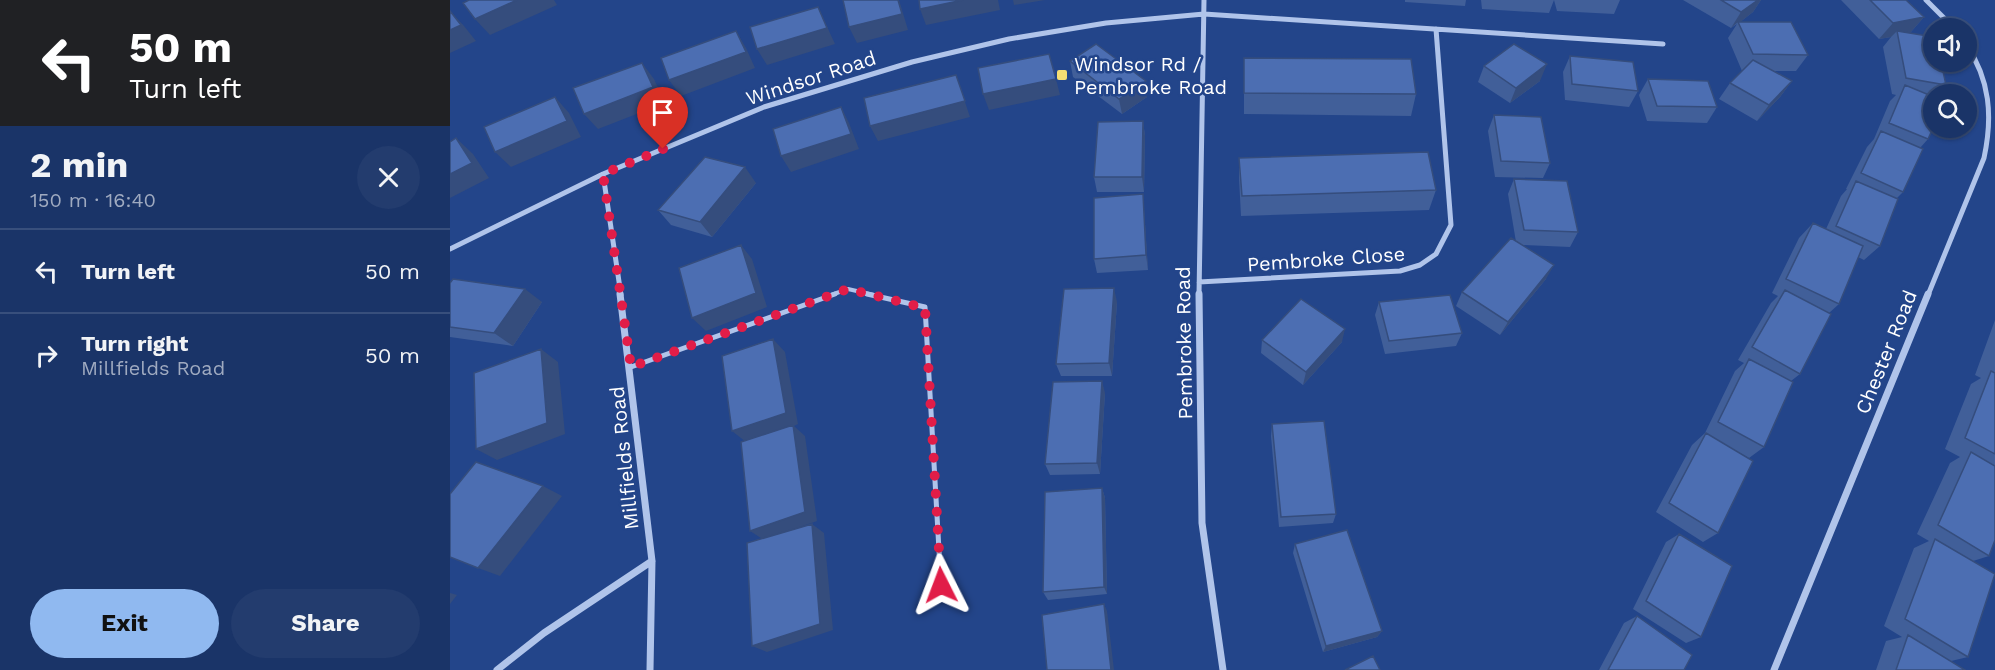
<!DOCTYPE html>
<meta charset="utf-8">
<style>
:root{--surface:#1a3468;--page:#233c6e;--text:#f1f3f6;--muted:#9faac0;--line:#384f7c;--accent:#90b9f0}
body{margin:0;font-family:"Work Sans",sans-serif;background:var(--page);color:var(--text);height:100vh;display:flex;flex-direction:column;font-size:22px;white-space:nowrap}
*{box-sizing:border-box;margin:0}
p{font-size:20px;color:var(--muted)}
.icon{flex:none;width:33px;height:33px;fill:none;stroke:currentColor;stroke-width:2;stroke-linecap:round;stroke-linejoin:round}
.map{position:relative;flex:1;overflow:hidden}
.side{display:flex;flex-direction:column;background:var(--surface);width:450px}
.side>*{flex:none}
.top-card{background:#202124;color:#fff;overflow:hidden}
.buttons{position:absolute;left:1473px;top:18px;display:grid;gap:12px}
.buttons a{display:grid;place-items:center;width:54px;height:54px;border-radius:50%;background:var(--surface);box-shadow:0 2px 4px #0004,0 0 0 2px var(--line);font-size:30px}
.pin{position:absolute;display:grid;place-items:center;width:51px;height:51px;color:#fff;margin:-62px -26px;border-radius:50% 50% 50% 0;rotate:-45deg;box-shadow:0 0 6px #0007}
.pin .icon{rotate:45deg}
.me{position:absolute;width:66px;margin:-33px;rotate:357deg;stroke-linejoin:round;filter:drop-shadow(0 0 4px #0008)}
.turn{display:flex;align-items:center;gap:21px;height:126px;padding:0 30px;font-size:27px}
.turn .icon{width:78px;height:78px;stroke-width:2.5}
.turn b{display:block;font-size:42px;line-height:51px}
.round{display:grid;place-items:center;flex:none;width:63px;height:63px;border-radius:32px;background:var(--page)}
.head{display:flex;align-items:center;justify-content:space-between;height:102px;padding:0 30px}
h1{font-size:36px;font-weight:700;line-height:45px}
.cta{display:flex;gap:12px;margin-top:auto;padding:12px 30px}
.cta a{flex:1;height:69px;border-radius:36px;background:var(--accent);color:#111;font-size:24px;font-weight:700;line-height:69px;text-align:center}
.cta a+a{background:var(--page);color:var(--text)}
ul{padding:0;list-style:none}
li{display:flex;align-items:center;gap:18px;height:84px;padding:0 30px;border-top:2px solid var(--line)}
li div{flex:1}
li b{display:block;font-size:22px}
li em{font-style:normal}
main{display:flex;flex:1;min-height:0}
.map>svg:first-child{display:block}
</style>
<main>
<section class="side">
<div class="top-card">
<div class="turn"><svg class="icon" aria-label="left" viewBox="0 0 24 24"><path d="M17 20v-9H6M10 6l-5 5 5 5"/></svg><div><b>50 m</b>Turn left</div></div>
</div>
<div class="head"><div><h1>2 min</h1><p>150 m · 16:40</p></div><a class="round"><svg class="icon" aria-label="close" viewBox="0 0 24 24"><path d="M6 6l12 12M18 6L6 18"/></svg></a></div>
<ul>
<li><svg class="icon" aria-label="left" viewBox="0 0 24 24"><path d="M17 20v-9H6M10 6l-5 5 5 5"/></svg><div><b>Turn left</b></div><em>50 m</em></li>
<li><svg class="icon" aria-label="right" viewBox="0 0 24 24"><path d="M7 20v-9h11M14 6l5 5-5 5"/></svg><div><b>Turn right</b><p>Millfields Road</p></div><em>50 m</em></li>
</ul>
<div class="cta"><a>Exit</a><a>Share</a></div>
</section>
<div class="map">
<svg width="1545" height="670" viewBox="0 0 1545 670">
<rect width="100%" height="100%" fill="#23458a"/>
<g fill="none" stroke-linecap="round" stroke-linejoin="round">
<path stroke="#b0c4ea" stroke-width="4" d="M381,295l17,-6 26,6"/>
<path stroke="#b0c4ea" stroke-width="5" d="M417,294l58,13 16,278
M181,367l204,-73"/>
<path stroke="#b0c4ea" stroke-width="5" d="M1476,0l28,28
M153,174l18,121
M0,249l153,-75 161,-67 148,-45 97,-23 97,-16 98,-9 459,30
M749,282l201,-11 20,-6 16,-11 15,-29 -15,-196
M749,295l5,-295
M1478,295l56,-137c9,-42 6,-78 -18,-114"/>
<path stroke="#b0c4ea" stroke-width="7" d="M170,294l32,267 -2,109
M749,294l3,229 21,147
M47,670l47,-37 108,-72
M1324,670l154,-376"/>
</g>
<path fill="#415f99" d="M955,0h61l-1,6 -60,-4z
M1031,0h139l-6,14 -57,-3 -3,-11 -5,13 -67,-4z
M1233,0h78l-8,12 -13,10 68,33 -12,16h-22l18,10 -12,16 -23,24 -38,-22 11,-16 12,-12 -14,-33 9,-14 -6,4z
M1391,0h65l18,17 -14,16 36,52 -9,9h-3v32l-6,13 -8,9 -17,44 -6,6 -17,48 -16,14 -6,-3 -19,47 -10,9 -29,61 -9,7 -27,66 -15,11 -36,-20 5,95 -15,9 -47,-30 36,-67 13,-12 30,-62 9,-8 -6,-3 33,-57 7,-7 -6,-3 27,-55 14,-15 13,6 15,-33 6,-7h-1l21,-42 7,-8 16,-38 6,-6 -4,-1 -9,-47 8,-10 -12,2z
M1120,56l68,35 -9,16 -64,-7 -2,-28z
M794,58l172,36 -5,22 -167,-2z
M620,61l77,36 -25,17 -49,-37z
M1034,66l56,15 -30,22 -32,-21z
M1198,79l69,28 -10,16 -60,-2 -8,-26z
M1044,115l56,48 -7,15 -48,-1 -7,-46z
M693,121l2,15 -1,56h-47l-3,-15z
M789,158l197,32 -7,20 -188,6 -2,-38z
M1064,179l64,53 -8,15 -48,-2 24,34 -46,56 -44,-29 6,-14 54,-50 -8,-48z
M306,183l-44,54 -41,-12 -13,-15z
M693,194l1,15 4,61 -51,3 -3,-14z
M0,283l92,19 -29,44 -63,-9z
M667,302l-5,74h-51l-5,-12z
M929,302l83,31 -6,13 -71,8 -10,-39z
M1545,320v220l-6,16 -16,5 -5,96 -17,4 14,9h-89l10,-29 16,-4 -18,-11 30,-78 15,-7 -12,-7 33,-71 10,-6 -15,-8 26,-65 10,-6 -6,-3z
M812,340l80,2 -39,43 -42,-32z
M655,393l-5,81 -50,1 -5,-11z
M822,424l64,90 -3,9 -54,4 -8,-91z
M652,488l3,10 2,96 -59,6 -5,-8z
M1229,534l22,103 -15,6 -53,-34 33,-67z
M845,544l87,87 -5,6 -54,15 -30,-99z
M1187,616l47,54h-85l25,-47z"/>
<path fill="#354d7d" d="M67,0h37l3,5 -67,30 -15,-16z
M448,0h1l9,30 -51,13 -8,-16z
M513,0h35l2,10 -74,15 -6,-16z
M563,0h32l-31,5z
M1308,0h3l-8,12 -14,11 -1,-1 -7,6 10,-16z
M368,7l17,37 -68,21 -10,-16z
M0,11l14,15 12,15 -26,12z
M1474,17l-14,16 -13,-2 -6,6 -12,2 14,-16z
M286,31l10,17 9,20 -74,28 -12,-16z
M192,63l12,16 11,24 -67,26 -14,-15z
M1097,64l-7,17 -30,22 6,-15z
M506,75l14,42 -92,24 -8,-15z
M606,79l4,16 -71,15 -6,-16z
M696,81l1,16 -25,17 -3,-15z
M1342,81l-12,16 -23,24 12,-16z
M105,97l14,16 12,24 -70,30 -16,-15z
M391,107l8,16 10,26 -68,23 -10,-16z
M693,121l2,15 -1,56 -2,-15z
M6,138l17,16 16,24 -39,20v-24z
M295,167l11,16 -44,54 -12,-15z
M693,194l1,15 4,61 -2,-15z
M291,245l11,14 15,48 -61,24 -14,-13z
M1104,265l-8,14 -46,56 8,-13z
M664,288l3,14 -5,74 -3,-13z
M75,289l17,13 -29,44 -19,-13z
M895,329l-3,13 -39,43 3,-13z
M323,339l12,13 13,72 -4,2 11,10 12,85 -53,19 -14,-9 -4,-89 -14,-11z
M91,349l17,13 7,72 -68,26 -21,-11z
M652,381l3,12 -5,81 -3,-11z
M93,486l19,10 -62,80 -22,-8z
M652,488l3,10 2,96 -3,-7z
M362,524l12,9 9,97 -66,22 -15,-6z
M0,593l7,2 -7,9z
M654,604l3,7 7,59h-3z
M932,631l-5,6 -54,15 3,-6z"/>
<path fill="#4c6eb2" stroke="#354d7d" stroke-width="1.5" d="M19,0h48l-42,19 -12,-16z
M393,0h55l4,14 -53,13z
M469,0h44l-43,9z
M1271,0h37l-17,12z
M1420,0h36l18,17 -31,6z
M368,7l9,21 -70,21 -7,-22z
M0,11l11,14 -11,5z
M1288,22h53l17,33 -55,-1z
M286,31l10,21 -77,28 -8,-22z
M1447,31l37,6v25h7l5,23 -40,-7z
M646,44l50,37 -27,18 -49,-38z
M1064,44l33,20 -31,24 -32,-22z
M599,54l7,25 -73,15 -5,-26z
M1120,56l63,6 5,29 -66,-7z
M794,58l167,1 5,35 -172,-1z
M1303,60l39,21 -23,24 -39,-22z
M192,63l11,24 -69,27 -11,-26z
M506,75l9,26 -95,25 -6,-28z
M1198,79l60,2 9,26 -60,-1z
M1455,85l29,12v29l-6,13 -39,-16z
M105,97l12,24 -72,31 -11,-25z
M391,107l10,27 -70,22 -8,-27z
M1044,115l47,2 9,46 -49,-2z
M693,121l-1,56h-48l4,-55z
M1431,131l42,18 -20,43 -42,-19z
M6,138l16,25 -22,11v-32z
M978,152l8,38 -194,6 -3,-38z
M255,157l40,10 -45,55 -42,-12z
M1064,179l53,2 11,51 -54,-2z
M1406,181l42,18 -18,47 -44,-20z
M693,194l3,61 -52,4v-61z
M1363,223l50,23 -24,58 -53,-25z
M1061,238l43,27 -46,57 -46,-30z
M291,245l15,48 -64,25 -13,-50z
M3,279l72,10 -31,44 -44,-6v-44z
M664,288l-5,75 -53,1 8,-75z
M1335,290l46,24 -31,60 -48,-27z
M1000,295l12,38 -73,8 -10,-39z
M851,299l44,30 -39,43 -44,-32z
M323,339l13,74 -54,18 -10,-75z
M91,349l6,74 -71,26 -2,-76z
M1299,359l44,23 -29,65 -46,-25z
M1541,371l4,2v81l-30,-16z
M652,381l-5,82 -52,1 8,-82z
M874,421l12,93 -55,3 -9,-93z
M343,425l12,87 -55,19 -9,-89z
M1256,433l47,28 -35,72 -49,-30z
M1521,452l24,14v74l-6,16 -51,-31z
M26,462l67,24 -65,82 -28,-11v-63z
M652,488l2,99 -61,5 2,-100z
M362,524l8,100 -68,22 -5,-103z
M897,530l35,101 -56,15 -31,-102z
M1229,534l53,32 -31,71 -55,-36z
M1485,539l60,35 -27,83 -63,-38z
M654,604l7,66h-64l-5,-55z
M1187,616l55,39 -8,15h-76z
M1458,635l57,35h-69z
M923,656l7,14h-35z"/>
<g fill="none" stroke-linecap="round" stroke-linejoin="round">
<path stroke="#e11d48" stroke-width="10" stroke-dasharray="0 18" d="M213,149l-60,25 28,193 217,-78 77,19 16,277"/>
</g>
<rect fill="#f5de73" stroke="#23458a" stroke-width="2" x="606" y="69" width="12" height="12" rx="3"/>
<g text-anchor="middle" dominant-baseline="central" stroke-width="5" stroke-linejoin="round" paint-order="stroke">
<g font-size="20" fill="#fff" stroke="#23458a" text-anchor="start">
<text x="624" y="64">Windsor Rd /<tspan x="624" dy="23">Pembroke Road</tspan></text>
</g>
<g font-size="20" fill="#fff" stroke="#23458a">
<text transform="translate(361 78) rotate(-18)">Windsor Road</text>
<text transform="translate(876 259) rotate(-4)">Pembroke Close</text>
<text transform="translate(734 343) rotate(-91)">Pembroke Road</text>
<text transform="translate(1436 352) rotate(-68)">Chester Road</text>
<text transform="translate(174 458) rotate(-96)">Millfields Road</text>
</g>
</g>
</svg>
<div class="buttons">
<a><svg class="icon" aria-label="sound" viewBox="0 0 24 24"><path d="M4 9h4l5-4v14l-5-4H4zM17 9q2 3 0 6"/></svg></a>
<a><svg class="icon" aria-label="search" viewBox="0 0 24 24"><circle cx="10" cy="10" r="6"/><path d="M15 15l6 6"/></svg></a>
</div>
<div class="pin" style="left:213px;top:149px;background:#d93025"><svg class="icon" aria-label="arrive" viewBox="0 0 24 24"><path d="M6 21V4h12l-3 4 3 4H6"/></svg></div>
<svg class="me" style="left:491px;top:585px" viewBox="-20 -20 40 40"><path d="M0-17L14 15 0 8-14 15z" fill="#e11d48" stroke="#fff" stroke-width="4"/></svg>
</div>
</main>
